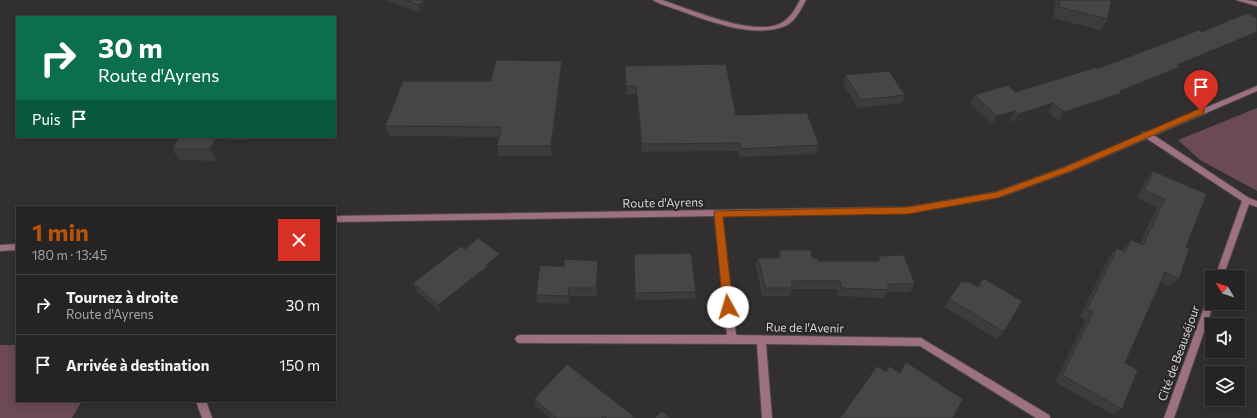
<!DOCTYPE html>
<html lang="fr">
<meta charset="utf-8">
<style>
:root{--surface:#262324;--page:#322f31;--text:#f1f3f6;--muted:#a4a4a6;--line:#424041;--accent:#b45309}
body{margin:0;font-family:Commissioner,sans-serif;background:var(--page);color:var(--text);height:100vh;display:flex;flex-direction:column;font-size:15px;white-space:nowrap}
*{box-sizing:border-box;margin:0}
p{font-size:13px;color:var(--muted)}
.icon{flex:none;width:22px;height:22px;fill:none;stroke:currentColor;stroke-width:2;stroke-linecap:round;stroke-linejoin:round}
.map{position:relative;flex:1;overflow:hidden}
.sheet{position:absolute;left:16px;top:206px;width:320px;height:196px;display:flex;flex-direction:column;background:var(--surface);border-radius:0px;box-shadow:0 2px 10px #0003,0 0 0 1px var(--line)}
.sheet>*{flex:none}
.top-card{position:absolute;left:16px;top:16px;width:320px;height:122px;border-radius:0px;box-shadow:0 2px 10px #0003,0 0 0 1px var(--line);background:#0b6e4f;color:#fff;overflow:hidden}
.needle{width:26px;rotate:309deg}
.tools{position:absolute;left:1205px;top:270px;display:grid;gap:8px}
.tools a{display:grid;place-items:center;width:40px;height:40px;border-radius:0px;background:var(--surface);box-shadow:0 2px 10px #0003,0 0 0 1px var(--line);font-size:20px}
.pin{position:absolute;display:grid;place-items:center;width:34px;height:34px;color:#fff;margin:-41px -17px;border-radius:50% 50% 50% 0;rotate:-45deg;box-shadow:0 0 4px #0007}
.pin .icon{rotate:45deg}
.me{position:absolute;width:44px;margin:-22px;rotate:354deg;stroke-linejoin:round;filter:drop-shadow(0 0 3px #0008)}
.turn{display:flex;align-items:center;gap:14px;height:84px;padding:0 16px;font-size:18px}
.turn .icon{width:52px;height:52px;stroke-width:2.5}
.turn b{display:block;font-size:28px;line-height:34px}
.then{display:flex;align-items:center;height:38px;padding:0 16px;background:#0003;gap:8px;font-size:15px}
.round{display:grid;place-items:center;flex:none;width:42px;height:42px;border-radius:0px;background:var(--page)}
.headline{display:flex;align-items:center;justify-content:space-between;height:68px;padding:0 16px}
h1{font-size:24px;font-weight:700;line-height:30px;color:var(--accent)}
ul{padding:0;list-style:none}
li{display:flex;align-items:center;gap:12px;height:60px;padding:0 16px;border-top:1px solid var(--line)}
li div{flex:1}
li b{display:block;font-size:15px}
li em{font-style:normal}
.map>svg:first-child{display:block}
</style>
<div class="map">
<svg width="1257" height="418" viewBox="0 0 1257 418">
<rect width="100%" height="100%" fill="#322f30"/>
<path fill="#6b4957" d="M1257,108v83l-57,-31 -22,-20z
M0,345h17v56h65l-10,17h-72z"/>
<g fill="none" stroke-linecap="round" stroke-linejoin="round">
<defs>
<path id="service" d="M653,0h9c28,9 95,39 121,22 8,-5 13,-14 17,-22h6c-5,9 -11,22 -21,26 -32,13 -76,-5 -107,-16 -7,-3 -18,-5 -25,-10z"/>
<path id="minor" d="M1143,132h6l100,66 8,3v6l-8,-3 -26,73h-8l27,-76 -99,-65 -1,-2z
M718,210l3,1 1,2 14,122 185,3 128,77 1,3h-14l-116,-72 -154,-2 6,74h-10l-5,-74 -237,-1 -3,-1 -2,-3 2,-3 3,-1h207l-13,-122 1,-2z
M1212,293v10h2l-40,115h-10l44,-121 1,-3z
M196,401h10l6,17h-10z"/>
<path id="tertiary" d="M1236,0h11l10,2v4z
M1257,86v5l-186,80 -71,26 -91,16 -574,9v-6l574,-9 87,-15 69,-25z
M17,244v6l-17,1v-6z"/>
</defs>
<use href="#service" stroke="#4d4a4b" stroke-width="2"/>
<use href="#minor" stroke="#4d4a4b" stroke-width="2"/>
<use href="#tertiary" stroke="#4d4a4b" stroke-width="2"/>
<use href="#service" fill="#9d7082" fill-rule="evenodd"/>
<use href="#minor" fill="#9d7082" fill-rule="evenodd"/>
<use href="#tertiary" fill="#9d7082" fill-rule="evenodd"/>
</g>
<path fill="#3d3b3c" d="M385,0h54l-18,13z
M1056,0h55l-3,19 -7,11 -48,-12z
M562,61l1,10 -11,85h-53l-2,-10 2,-9 -110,-1 -4,-10 106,-45z
M625,66l111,49 83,30 -3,9 -76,3 -2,-6 -96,1 -6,-58 -10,1z
M1097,69l81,2 -4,5 -56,22 -2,3 -57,20 -11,-9 -34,10 -4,-3 -18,5 -22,-20 4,-9 41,-3z
M845,75l60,20 -3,8 -44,5 -15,-24z
M174,137h74l-1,3h-18l-12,21 -38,-1 -7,-11 6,-10h-3z
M1153,171l33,76 -7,32 -9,7 -9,-4 -36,81 -3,46 -9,6 -58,-33 31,-62 -6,-4 30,-60 7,-8 5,3 2,-3 7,-8 9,4 17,-37 -20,-9 9,-19z
M465,249l35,5 1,8 -12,10 1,2 -49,39 -25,-22 -3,-8z
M779,250l33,8 6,3h59l2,-5 36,28 -5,8h-23l-3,6 -45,-2 -2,-7h-45l-2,7h-28l-6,-30 2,-8h19z
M634,254l62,38 -1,7 -60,1z
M564,267l34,2 -1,27h-27l-1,8 -31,-1 -2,-8z
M961,282l43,50 -7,7 -53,-32z
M534,399l102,19h-86l-14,-12z"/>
<path fill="#323031" d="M426,0h13l-18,13 -2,-8z
M1257,32v5l-79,34 -4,5 -56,22 -2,3 -57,20 5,-9 56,-21 57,-26z
M562,61l1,10 -11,85 -1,-10z
M1053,103l-5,9 -34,10 5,-8z
M1015,111l-5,8 -18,5 5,-8z
M217,137h10l2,3 -12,21 -7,-12z
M245,137h3l-1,3z
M500,254l1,8 -12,10 1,2 -49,39 -3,-8z
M598,261v8l-1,27 -1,-8z
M569,288l1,8 -1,8 -1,-8z"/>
<path fill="#474546" stroke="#323031" d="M405,0h21l-7,5z
M1060,0h51l-3,19 -49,-12z
M1247,13l10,5v14l-80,33 3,2 -60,24 2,2 -58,19 -11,-9 -34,11 -4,-3 -18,5 -23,-21 34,-10 7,7 82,-25v2l102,-39 3,2z
M496,60l66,1 -11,85h-54l4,-19 -116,-1 18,-45h88z
M726,64l10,51 71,-2 12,32 -78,4 -1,-6 -98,1 -6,-58h-10l-1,-20z
M889,71l16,24 -44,5 -16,-25z
M179,137h38l-7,12h-38z
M1153,171l54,23 -21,53 3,2 -10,30 -14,-7 -40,91 13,7 -16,39 -60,-34 31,-63 -6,-3 30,-61 8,4 6,-12 12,5 22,-46 -21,-9z
M478,238l22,16 -14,11 2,1 -50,39 -25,-22 48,-37 4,3z
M779,250h32l1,8h5l1,3h61v-5l25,-1 11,29h-27v6l-46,-2 -2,-7h-48v7h-27l-7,-30h22z
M691,253l5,39 -61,1 -1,-39z
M564,259l34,2 -2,27h-27l-1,8 -32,-1 4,-30 24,2z
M983,278l39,23 -18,31 -55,-33 12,-17h8l9,5z
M906,362l57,37 -10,19h-113l37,-52 9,6 3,-6 11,7z
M567,364l69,54h-29l-3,-2 -2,2h-46l-22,-19z
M662,411l8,7h-15z"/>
<path fill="#b45309" stroke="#753606" d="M1201,108l3,1v4l-133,58 -74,27 -89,16 -185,3 10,90 -1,3 -4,2 -3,-2 -2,-3 -9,-94 1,-2 193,-4 88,-15 69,-25z"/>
<g text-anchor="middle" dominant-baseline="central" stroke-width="4" stroke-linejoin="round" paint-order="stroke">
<g font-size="12" fill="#dad8d8" stroke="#282526">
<text transform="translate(663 202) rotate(-1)">Route d'Ayrens</text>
<text transform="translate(805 327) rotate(1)">Rue de l'Avenir</text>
<text transform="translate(1178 353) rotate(-70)">Cité de Beauséjour</text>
</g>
</g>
</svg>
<div class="tools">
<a><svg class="needle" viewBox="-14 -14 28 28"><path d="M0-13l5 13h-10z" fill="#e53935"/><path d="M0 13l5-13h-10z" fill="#a4a4a6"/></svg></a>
<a><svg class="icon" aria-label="sound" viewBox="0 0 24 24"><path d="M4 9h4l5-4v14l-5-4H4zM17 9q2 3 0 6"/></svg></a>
<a><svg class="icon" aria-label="layers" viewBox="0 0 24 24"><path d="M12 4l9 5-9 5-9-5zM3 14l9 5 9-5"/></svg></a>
</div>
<div class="pin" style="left:1201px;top:111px;background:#d93025"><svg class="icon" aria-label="arrive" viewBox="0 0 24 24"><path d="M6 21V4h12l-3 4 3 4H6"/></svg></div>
<svg class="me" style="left:728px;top:307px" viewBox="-20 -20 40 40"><circle r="19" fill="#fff"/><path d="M0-13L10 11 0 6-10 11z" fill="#b45309"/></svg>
<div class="top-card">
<div class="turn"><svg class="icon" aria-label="right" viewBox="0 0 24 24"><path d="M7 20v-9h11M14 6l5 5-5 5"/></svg><div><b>30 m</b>Route d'Ayrens</div></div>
<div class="then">Puis<svg class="icon" aria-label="arrive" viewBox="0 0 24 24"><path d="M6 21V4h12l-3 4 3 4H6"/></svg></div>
</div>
<section class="sheet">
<div class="headline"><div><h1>1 min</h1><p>180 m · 13:45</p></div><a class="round" style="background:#d93025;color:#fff"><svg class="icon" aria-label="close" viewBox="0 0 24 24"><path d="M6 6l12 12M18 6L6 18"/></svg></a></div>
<ul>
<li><svg class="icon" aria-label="right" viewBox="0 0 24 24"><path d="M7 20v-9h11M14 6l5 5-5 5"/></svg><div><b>Tournez à droite</b><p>Route d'Ayrens</p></div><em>30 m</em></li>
<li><svg class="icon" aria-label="arrive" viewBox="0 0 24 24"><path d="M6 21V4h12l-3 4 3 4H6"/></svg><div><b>Arrivée à destination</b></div><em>150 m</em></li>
</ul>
</section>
</div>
